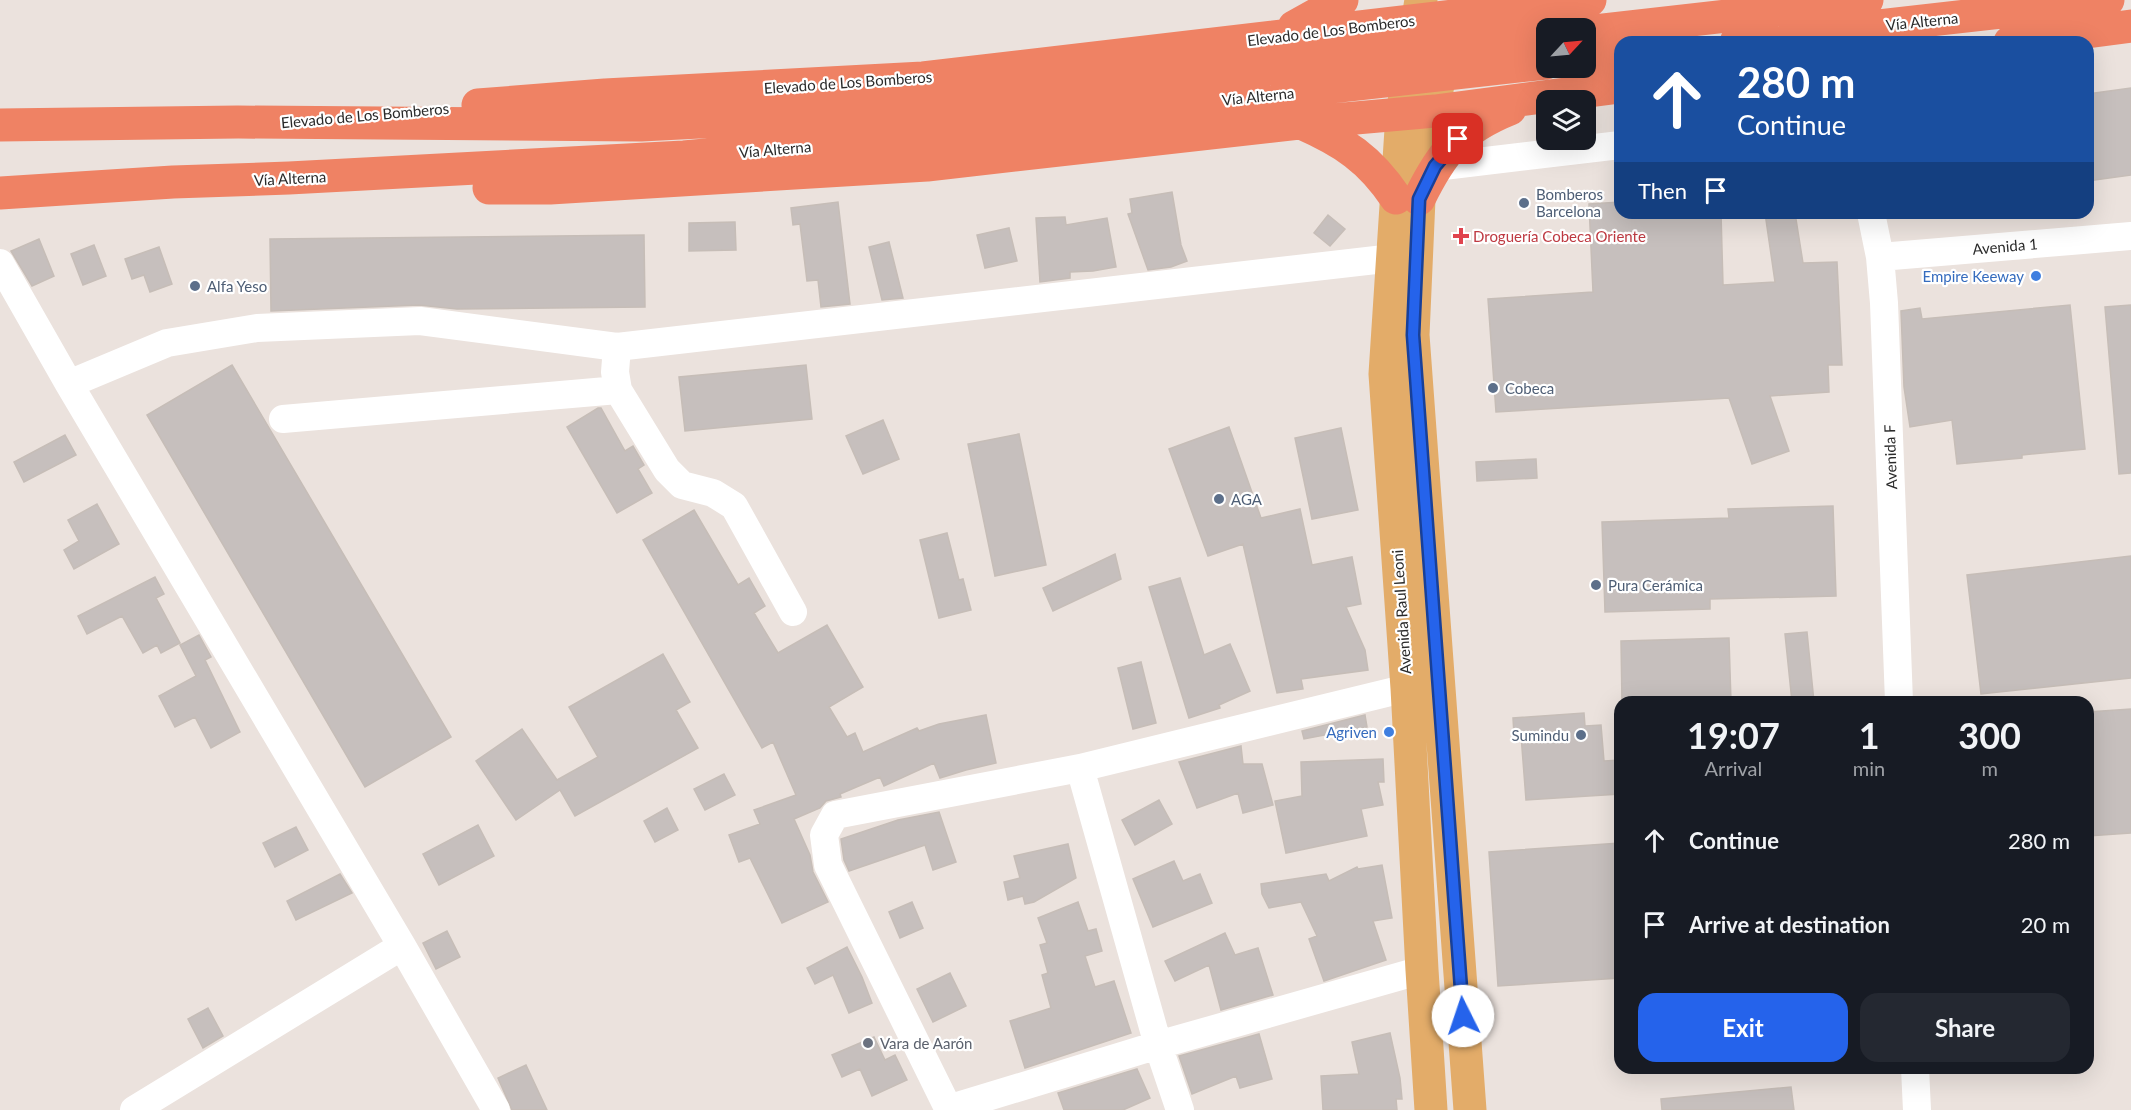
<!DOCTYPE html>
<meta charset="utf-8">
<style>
:root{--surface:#171b24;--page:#242831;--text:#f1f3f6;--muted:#9ea1a6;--accent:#2563eb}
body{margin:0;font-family:Lato,sans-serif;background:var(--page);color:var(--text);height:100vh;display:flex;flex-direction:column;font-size:22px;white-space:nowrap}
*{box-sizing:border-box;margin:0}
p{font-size:20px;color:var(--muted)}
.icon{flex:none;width:33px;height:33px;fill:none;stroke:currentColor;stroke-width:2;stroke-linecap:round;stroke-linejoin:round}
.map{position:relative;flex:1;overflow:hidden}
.sheet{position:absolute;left:1614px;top:696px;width:480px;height:378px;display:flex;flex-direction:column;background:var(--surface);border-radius:18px;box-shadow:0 6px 24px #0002}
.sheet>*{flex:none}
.banner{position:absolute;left:1614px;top:36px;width:480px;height:183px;border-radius:18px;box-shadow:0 6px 24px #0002;background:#1a4fa0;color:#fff;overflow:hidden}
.needle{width:39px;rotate:64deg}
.controls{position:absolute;left:1536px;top:18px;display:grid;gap:12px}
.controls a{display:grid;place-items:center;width:60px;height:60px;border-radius:12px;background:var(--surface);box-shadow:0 6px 24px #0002;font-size:30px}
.pin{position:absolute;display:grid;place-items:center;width:51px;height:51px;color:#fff;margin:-26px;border-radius:12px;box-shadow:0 3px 9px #0006}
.me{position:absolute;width:66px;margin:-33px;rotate:356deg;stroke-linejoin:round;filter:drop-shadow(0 0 4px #0008)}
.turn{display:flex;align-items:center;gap:21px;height:126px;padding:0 24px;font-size:27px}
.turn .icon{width:78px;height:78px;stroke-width:2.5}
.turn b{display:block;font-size:42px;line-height:51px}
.then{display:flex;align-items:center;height:57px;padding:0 24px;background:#0003;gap:12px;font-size:22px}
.eta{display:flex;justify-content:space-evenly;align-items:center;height:102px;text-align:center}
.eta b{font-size:36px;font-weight:700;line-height:42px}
.cta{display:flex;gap:12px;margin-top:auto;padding:12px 24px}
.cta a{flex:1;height:69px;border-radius:18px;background:var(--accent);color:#fff;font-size:24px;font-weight:700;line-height:69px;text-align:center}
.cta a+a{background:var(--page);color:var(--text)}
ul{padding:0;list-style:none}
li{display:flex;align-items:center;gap:18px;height:84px;padding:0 24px}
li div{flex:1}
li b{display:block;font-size:22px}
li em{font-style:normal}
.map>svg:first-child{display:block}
</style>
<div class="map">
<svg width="2131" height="1110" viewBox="0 0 2131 1110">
<rect width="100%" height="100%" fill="#ebe2dd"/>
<path fill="#c6bfbd" stroke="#c6bdb7" stroke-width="1.5" d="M2131,88v87l-43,6v-87z
M1172,192l9,53 6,16 -16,6 -23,3 -20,-56 4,-1 -2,-14z
M838,202l12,102 -29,3 -3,-27 -11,1 -7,-57 -7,1 -2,-17z
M1620,202v11h101l2,72 52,-3 -10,-69h30l8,50 34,-1 5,103h-14l1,27 -59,4 19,55 -37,13 -23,-66 -233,14 -8,-113 105,-7 -4,-88z
M1328,215l17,14 -15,17 -16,-13z
M1065,217l1,8 41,-7 9,49 -23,4 -23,1v6l-30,4 -4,-64z
M735,222l1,28 -47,1v-28z
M1009,228l8,33 -32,7 -8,-33z
M644,235l1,72 -188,2 -38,-4 -148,6 -1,-72z
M39,239l15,37 -22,10 -21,-35z
M889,242l14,56 -21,2 -13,-53z
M94,245l12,31 -23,9 -12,-31z
M159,247l13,37 -22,8 -6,-17 -12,4 -7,-20z
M2070,305l15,144 -63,6v3l-65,6 -5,-44 -42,7 -6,-40 -3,-76 19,-3 2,11z
M2131,305v168l-12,1 -14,-167z
M232,365l219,372 -86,50 -218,-372z
M806,365l6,54 -127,12 -6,-54z
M598,408h3l24,43 8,-5 11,19 -6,4 14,24 -35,20 -50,-86z
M883,420l16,39 -36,15 -17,-38z
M1229,427l32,91 39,-9 12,56 40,-8 9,47 -15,3 19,43 3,20 -67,9 2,10 -26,4 -34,-149 -35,12 -39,-107z
M1341,428l17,82 -46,9 -17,-81z
M1019,434l27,131 -51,11 -27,-132z
M65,435l11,20 -52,27 -10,-20z
M1536,459l1,19 -60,3 -1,-19z
M97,504l22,40 -45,25 -10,-19 15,-9 -11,-21z
M1833,506l3,90 -126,3v10l-105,3 -3,-90 127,-4 -1,-9z
M694,510l44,75 11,-7 16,28 -11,7 24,40 49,-28 36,62 -34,20 18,30 8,-4 8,19 54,-24 2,3 20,-7 47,-9 10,48 -30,7 -26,8 -6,-15 -50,23 -4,-9 -40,17 1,3 -15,4 -6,7 -26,11 16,36 3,17 15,30 -46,21 -32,-65 -11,4 -10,-27 31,-11 -6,-14 42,-15 -23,-53 -11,6 -119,-208z
M947,533l12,47 4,-1 8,31 -32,8 -19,-78z
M1115,554l6,25 -68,32 -10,-23z
M2131,556v122l-150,16 -14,-119z
M155,577l9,17 -8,4 24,45 -19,10 -4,-8 -14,8 -21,-37 -35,18 -9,-18z
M1180,578l24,77 26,-11 20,47 -31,14 1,3 -31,10 -40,-131z
M1807,632l7,70h-22l-7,-68z
M199,635l12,22 -6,3 35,72 -29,16 -16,-31 -20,10 -16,-31 37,-20 -16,-31z
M1729,638l2,64h-109l-1,-61z
M663,654l27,48 -14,8 22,38 -123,68 -15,-26 -44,30 -40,-59 46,-32 35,51 41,-23 -29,-50z
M1141,662l15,61 -23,6 -15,-61z
M2131,709v124l-43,3v-124z
M1584,713l1,13 16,-1 3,36 16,-1v34l-94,6 -5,-65h-7l-1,-17z
M1365,715l2,12 -63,12 -2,-8z
M1241,746l2,18h19l11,41 -30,8 -5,-20 -41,15 -18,-46z
M1383,759l1,23h-6l5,23 -22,4 6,27 -81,17 -11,-52 27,-5 -1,-34z
M724,774l11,21 -30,15 -11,-21z
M1159,800l13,24 -37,21 -13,-25z
M667,808l11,22 -23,12 -11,-21z
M939,812l17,50 -23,8 -8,-25 -76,26 -5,-11 -3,-21 57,-19z
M478,825l16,31 -55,29 -16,-31z
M296,827l12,23 -33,17 -12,-24z
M1620,843v135l-122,8 -9,-134z
M1068,844l8,34 -42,24 -9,2 -2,-8 -15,4 -4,-18 16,-4 -6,-22z
M1174,861l9,20 17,-7 12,29 -59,24 -20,-48z
M1382,865l10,53 -19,3 13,39 -62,21 -15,-42 8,-3 -16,-34 -32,6 -7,-14 -1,-10 65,-10 3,7 28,-14 1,2z
M340,874l12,19 -56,27 -9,-19z
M912,902l11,26 -23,10 -11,-26z
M1078,902l10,29 8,-2 6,22 -17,5 10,31 19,-6 17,52 -106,35 -15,-47 41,-13 -9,-33 6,-2 -8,-28 7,-2 -9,-25z
M447,931l13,26 -24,12 -13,-26z
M1225,933l10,22 23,-7 15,47 -52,15 -12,-45 -34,16 -10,-20z
M847,947l15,30 10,26 -23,10 -16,-38 -18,9 -8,-16z
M950,973l16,33 -33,16 -16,-33z
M208,1008l15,28 -20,12 -15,-29z
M1390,1033l10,45 2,21h-6l1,11h-74l-2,-34 38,-2 -7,-32z
M1259,1034l13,45 -32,9 -4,-12 -44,18 -13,-38z
M874,1037l11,23 10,-5 12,25 -35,16 -12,-27 -18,8 -10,-22z
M526,1065l21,45h-35l-14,-32z
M1137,1069l13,29 -27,12h-59l-6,-17z
M1791,1087l3,23h-132l-1,-11z"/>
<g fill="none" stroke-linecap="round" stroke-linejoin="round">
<path stroke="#fff" stroke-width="28" d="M1435,167l185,-22
M1871,213l9,44 4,46 15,399
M1880,257l251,-21
M0,263l69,121 333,562 94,164
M617,347l-2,25 3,18 49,80 15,15 31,8 21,13 59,106
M69,384l98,-41 90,-15 163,-7 197,26 776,-89
M283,419l335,-29
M1080,768l78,277 22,65
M1915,1068l2,42
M948,1109l210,-64 264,-75
M134,1110l268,-164
M949,1110l-121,-245 -4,-30 11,-20 245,-47 327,-80"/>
<path stroke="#e3ac69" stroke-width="33" d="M1421,0l-19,114 -17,260 22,314 15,282 9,140
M1444,48l-25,151 -6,136 57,775"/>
<path stroke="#ef8264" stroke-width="33" d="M1294,27l48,-27
M1586,32l281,-32
M1736,42l372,-42
M2010,42l121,-16
M1586,59l34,-4
M478,105l127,-10 318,-17 667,-78
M1301,123c43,19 69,36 95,75
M0,125l238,-3 403,3 139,-7 512,-51 254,-31
M489,188h61l377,-23 372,-42 136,-12 185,-24
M0,193l173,-11 116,-4 395,-21 130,-12 732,-82
M1419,199c23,-47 41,-70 91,-90"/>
</g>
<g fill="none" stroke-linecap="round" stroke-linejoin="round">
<defs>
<path id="route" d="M1458,139l-23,27 -16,33 -6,136 50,681"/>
</defs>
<use href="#route" stroke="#184099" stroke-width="15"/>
<use href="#route" stroke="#2563eb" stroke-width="10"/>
</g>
<g fill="#5c6f8a" stroke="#fff" stroke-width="2">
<circle cx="1524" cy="203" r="6"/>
<circle cx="195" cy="286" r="6"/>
<circle cx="1493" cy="388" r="6"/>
<circle cx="1219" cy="499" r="6"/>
<circle cx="1596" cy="585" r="6"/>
<circle cx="1581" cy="735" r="6"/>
</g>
<path fill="#e0444e" stroke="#fff" stroke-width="2" d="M1458 227h6v6h6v6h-6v6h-6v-6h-6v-6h6z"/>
<g fill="#3f7fe0" stroke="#fff" stroke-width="2">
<circle cx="2036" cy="276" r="6"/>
<circle cx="1389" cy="732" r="6"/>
</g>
<circle fill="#6b7280" stroke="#fff" stroke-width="2" cx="868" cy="1043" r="6"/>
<g text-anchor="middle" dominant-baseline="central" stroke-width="4.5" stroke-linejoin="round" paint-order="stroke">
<g font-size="15" fill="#2a2a2a" stroke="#fff">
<text transform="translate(1922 21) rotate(-6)">Vía Alterna</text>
<text transform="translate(1331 30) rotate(-7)">Elevado de Los Bomberos</text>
<text transform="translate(848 82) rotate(-4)">Elevado de Los Bomberos</text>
<text transform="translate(1258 96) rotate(-6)">Vía Alterna</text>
<text transform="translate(365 115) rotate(-5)">Elevado de Los Bomberos</text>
<text transform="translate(775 149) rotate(-5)">Vía Alterna</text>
<text transform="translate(290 178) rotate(-3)">Vía Alterna</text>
<text transform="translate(2005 246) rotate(-5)">Avenida 1</text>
<text transform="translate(1890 457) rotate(-92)">Avenida F</text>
<text transform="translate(1401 612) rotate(-94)">Avenida Raul Leoni</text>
</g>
<g font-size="15" fill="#4e5e75" stroke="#fff" text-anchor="start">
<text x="1536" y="194">Bomberos<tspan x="1536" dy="17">Barcelona</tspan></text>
<text x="207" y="286">Alfa Yeso</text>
<text x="1505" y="388">Cobeca</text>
<text x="1231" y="499">AGA</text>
<text x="1608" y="585">Pura Cerámica</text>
<text x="1569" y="735" text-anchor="end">Sumindu</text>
</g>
<g font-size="15" fill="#be3a42" stroke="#fff" text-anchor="start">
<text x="1473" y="236">Droguería Cobeca Oriente</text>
</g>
<g font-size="15" fill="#366cbe" stroke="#fff" text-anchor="end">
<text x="2024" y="276">Empire Keeway</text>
<text x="1377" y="732">Agriven</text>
</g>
<g font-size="15" fill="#5b616d" stroke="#fff" text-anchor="start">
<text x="880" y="1043">Vara de Aarón</text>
</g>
</g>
</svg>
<div class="controls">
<a><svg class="needle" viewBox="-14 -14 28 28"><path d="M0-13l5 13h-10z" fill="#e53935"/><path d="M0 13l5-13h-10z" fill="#9ea1a6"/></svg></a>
<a><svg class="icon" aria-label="layers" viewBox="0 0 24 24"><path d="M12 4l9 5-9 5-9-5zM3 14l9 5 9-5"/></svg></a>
</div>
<div class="pin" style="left:1458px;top:139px;background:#d93025"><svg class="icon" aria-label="arrive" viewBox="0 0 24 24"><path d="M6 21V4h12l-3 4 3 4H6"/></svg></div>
<svg class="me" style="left:1463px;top:1016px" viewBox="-20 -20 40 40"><circle r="19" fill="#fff"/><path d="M0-13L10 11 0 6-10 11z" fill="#2563eb"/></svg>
<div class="banner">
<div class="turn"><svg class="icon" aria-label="ahead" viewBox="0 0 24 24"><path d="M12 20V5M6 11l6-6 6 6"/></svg><div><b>280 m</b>Continue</div></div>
<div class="then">Then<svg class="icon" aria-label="arrive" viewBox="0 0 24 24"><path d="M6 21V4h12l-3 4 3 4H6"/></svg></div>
</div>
<section class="sheet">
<div class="eta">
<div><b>19:07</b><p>Arrival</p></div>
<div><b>1</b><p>min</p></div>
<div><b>300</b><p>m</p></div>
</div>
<ul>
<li><svg class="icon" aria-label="ahead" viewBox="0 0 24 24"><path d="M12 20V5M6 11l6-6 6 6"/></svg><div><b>Continue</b></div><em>280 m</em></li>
<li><svg class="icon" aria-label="arrive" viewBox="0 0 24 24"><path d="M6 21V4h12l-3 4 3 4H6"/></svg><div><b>Arrive at destination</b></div><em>20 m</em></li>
</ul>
<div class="cta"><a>Exit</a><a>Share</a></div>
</section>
</div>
